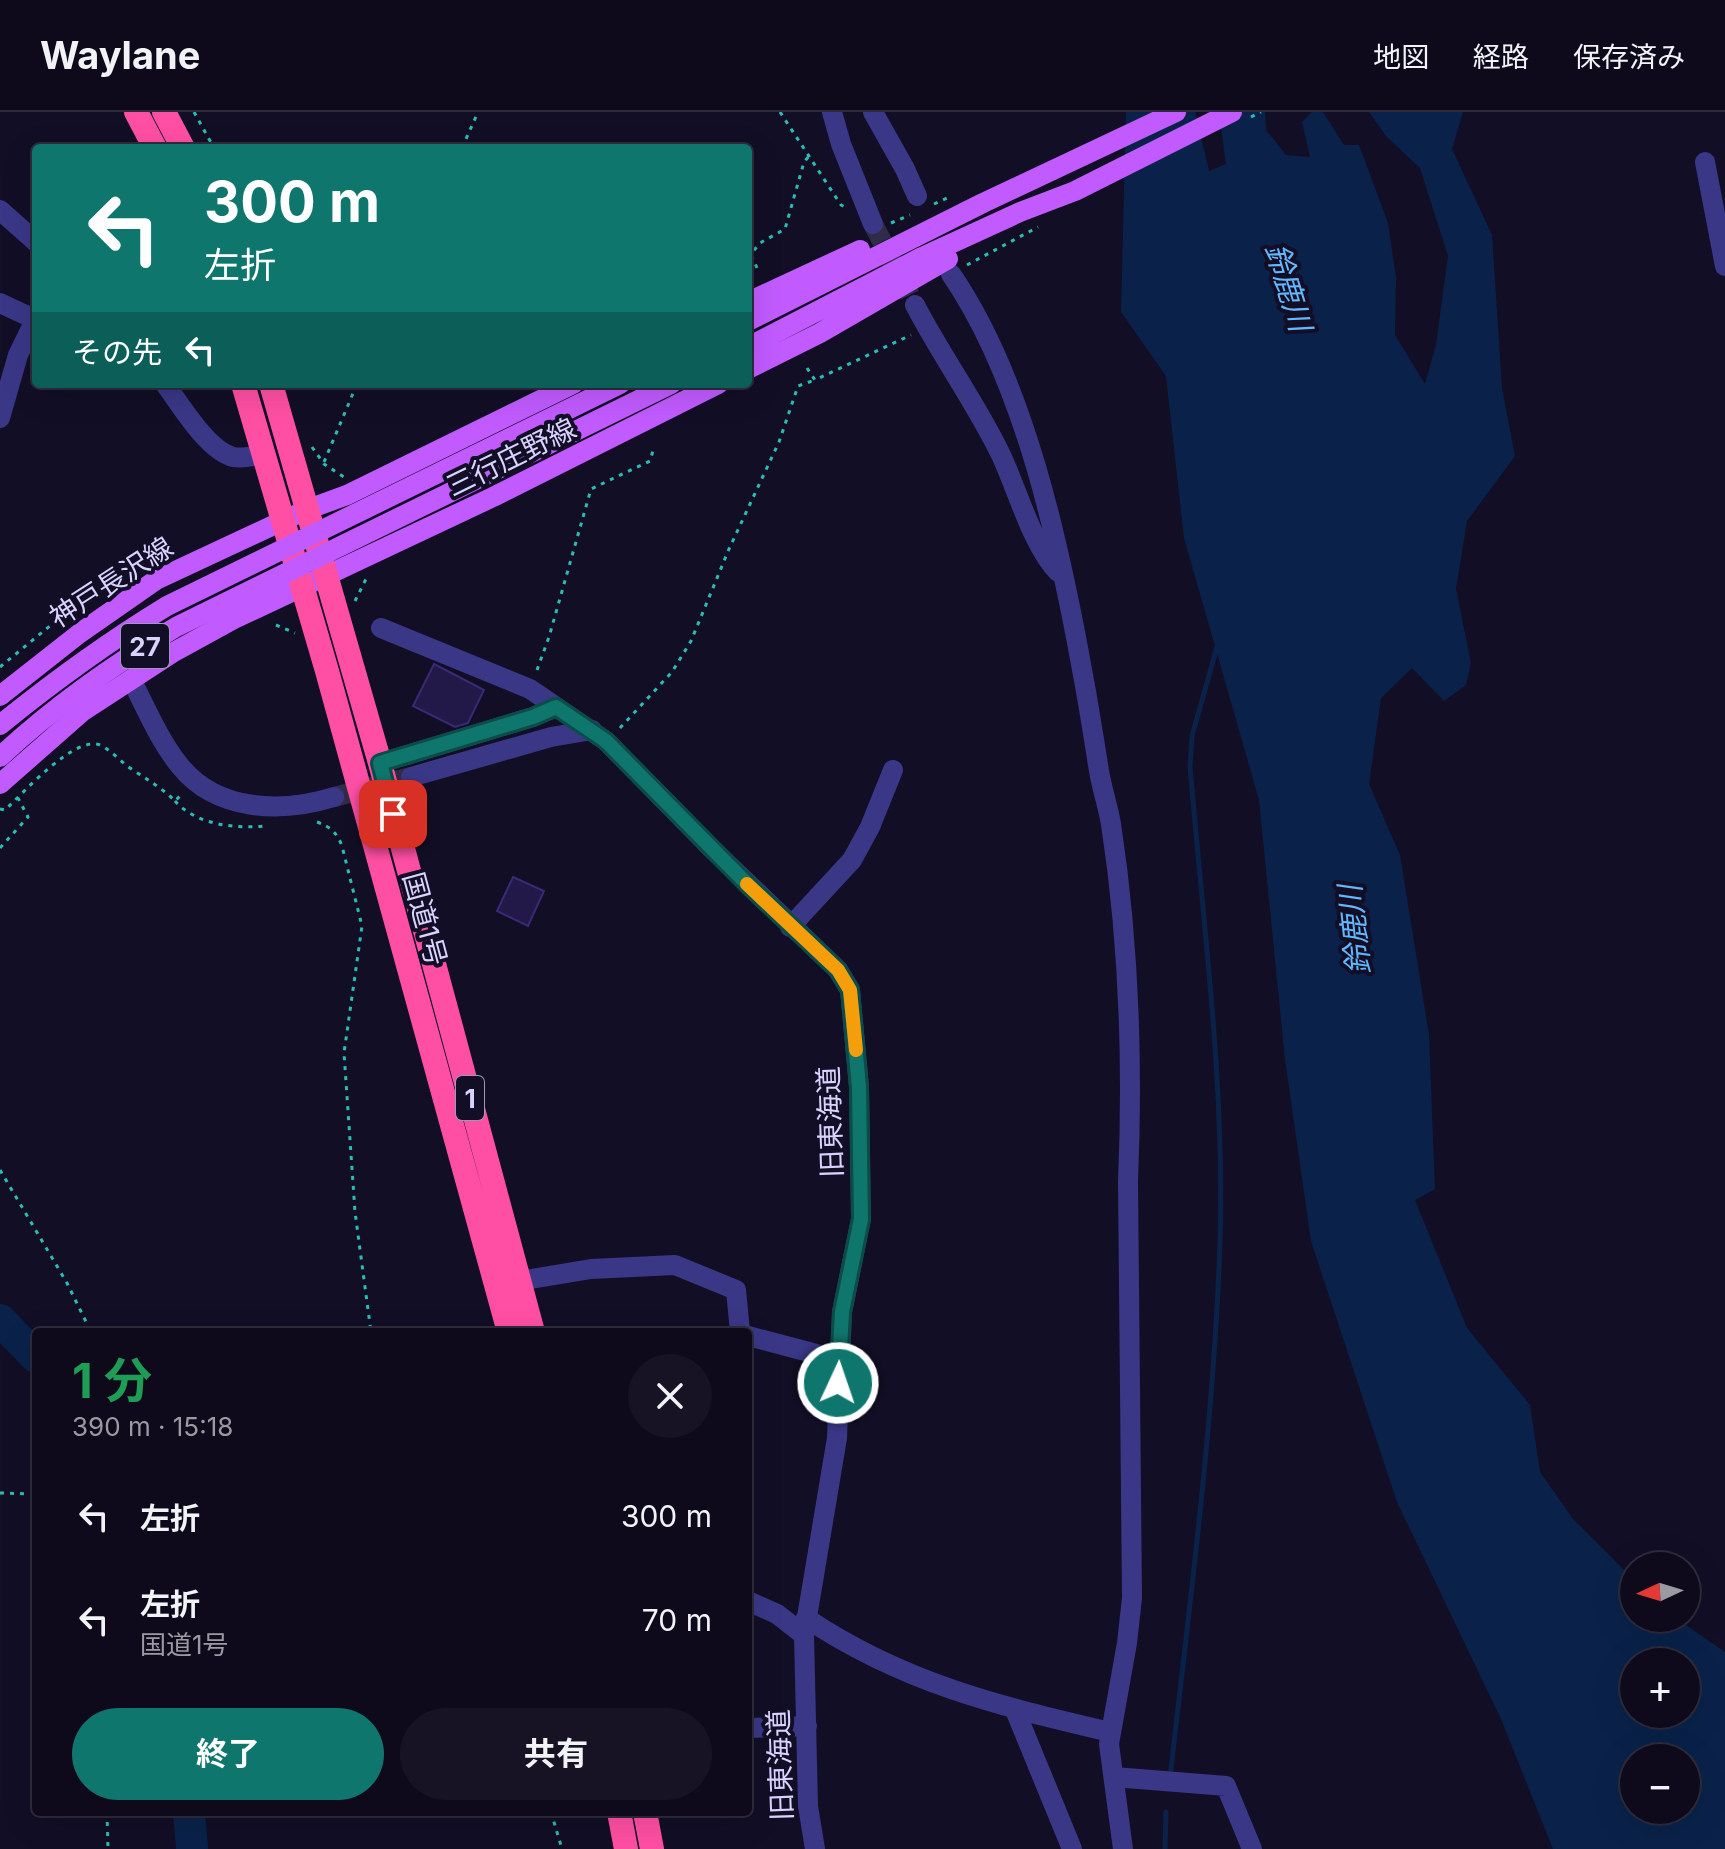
<!DOCTYPE html>
<html lang="ja">
<meta charset="utf-8">
<style>
:root{--surface:#0e0a1c;--page:#171325;--text:#f1f3f6;--muted:#9b9aa3;--line:#2e2b3b;--accent:#0f766e}
body{margin:0;font-family:Inter,"Noto Sans JP",sans-serif;background:var(--page);color:var(--text);height:100vh;display:flex;flex-direction:column;font-size:30px;white-space:nowrap}
*{box-sizing:border-box;margin:0}
p{font-size:26px;color:var(--muted)}
.icon{flex:none;width:44px;height:44px;fill:none;stroke:currentColor;stroke-width:2;stroke-linecap:round;stroke-linejoin:round}
.map{position:relative;flex:1;overflow:hidden}
.details{position:absolute;left:32px;top:1216px;width:720px;height:488px;display:flex;flex-direction:column;background:var(--surface);border-radius:8px;box-shadow:0 8px 32px #0002,0 0 0 2px var(--line)}
.details>*{flex:none}
.hud{position:absolute;left:32px;top:32px;width:720px;height:244px;border-radius:8px;box-shadow:0 8px 32px #0002,0 0 0 2px var(--line);background:#0f766e;color:#fff;overflow:hidden}
.needle{width:52px;rotate:266deg}
.buttons{position:absolute;left:1620px;top:1440px;display:grid;gap:16px}
.buttons a{display:grid;place-items:center;width:80px;height:80px;border-radius:50%;background:var(--surface);box-shadow:0 8px 32px #0002,0 0 0 2px var(--line);font-size:40px}
.pin{position:absolute;display:grid;place-items:center;width:68px;height:68px;color:#fff;margin:-34px;border-radius:16px;box-shadow:0 4px 12px #0006}
.me{position:absolute;width:88px;margin:-44px;rotate:3deg;stroke-linejoin:round;filter:drop-shadow(0 0 6px #0008)}
.turn{display:flex;align-items:center;gap:28px;height:168px;padding:0 40px;font-size:36px}
.turn .icon{width:104px;height:104px;stroke-width:2.5}
.turn b{display:block;font-size:56px;line-height:68px}
.then{display:flex;align-items:center;height:76px;padding:0 40px;background:#0003;gap:16px;font-size:30px}
.round{display:grid;place-items:center;flex:none;width:84px;height:84px;border-radius:42px;background:var(--page)}
.overview{display:flex;align-items:center;justify-content:space-between;height:136px;padding:0 40px}
h1{font-size:48px;font-weight:700;line-height:60px;color:#1e9e55}
.button{display:flex;gap:16px;margin-top:auto;padding:16px 40px}
.button a{flex:1;height:92px;border-radius:48px;background:var(--accent);color:#fff;font-size:32px;font-weight:700;line-height:92px;text-align:center}
.button a+a{background:var(--page);color:var(--text)}
ul{padding:0;list-style:none}
li{display:flex;align-items:center;gap:24px;height:104px;padding:0 40px}
li div{flex:1}
li b{display:block;font-size:30px}
li em{font-style:normal}
header{display:flex;align-items:center;gap:48px;box-sizing:border-box;height:112px;padding:0 40px;background:var(--surface);border-bottom:2px solid var(--line)}
header strong{font-size:38px}
nav{display:flex;gap:44px;margin-inline-start:auto;font-size:28px}
.map>svg:first-child{display:block}
</style>
<header>
<strong>Waylane</strong>
<nav><a>地図</a><a>経路</a><a>保存済み</a></nav>
</header>
<div class="map">
<svg width="1725" height="1737" viewBox="0 0 1725 1737">
<rect width="100%" height="100%" fill="#120e26"/>
<path fill="#0a224a" fill-rule="evenodd" d="M1126,0h69l14,59 17,-7 -7,-52h46l1,18 20,25 24,2 -8,-35 10,-10h11l21,33h15l29,78 8,55 -1,57 30,49 11,-39 12,-89 -28,-88 -34,-32 -17,-24h94l-11,37 40,86 10,153 13,68 -48,65 -11,68 15,74 -5,22 -22,16 -32,-33 -31,30 -12,86 31,71 29,180 6,154 -20,11 52,128 63,77 10,67 33,47 61,61v38h42l49,34v197h-172l-52,-130 -104,-217 -86,-261 -26,-182 -26,-259 -75,-262 -18,-162 -45,-64zM1634,1550h52v52h-52zM1634,1646h52v52h-52z"/>
<g fill="none" stroke-linecap="round" stroke-linejoin="round">
<path stroke="#0a224a" stroke-width="5" d="M1170,1666c20,-178 44,-357 50,-536 5,-158 -17,-318 -30,-476l2,-30 25,-89
M1165,1737l1,-37"/>
<path stroke="#0a224a" stroke-width="32" d="M0,1208l36,37
M189,1700l3,37"/>
</g>
<path fill="#231948" stroke="#392a75" stroke-width="2" d="M434,552l50,26 -16,33 -13,4 -42,-21z
M513,765l31,14 -16,35 -31,-15z"/>
<g fill="none" stroke-linecap="round" stroke-linejoin="round">
<path stroke="#302c47" stroke-width="20" stroke-dasharray="20 10" stroke-linecap="butt" d="M873,112l42,81
M334,685l77,-20"/>
<path stroke="#2abdb3" stroke-width="3" stroke-dasharray="4 6" stroke-linecap="butt" d="M194,0l20,36
M780,0l61,93 6,3
M1251,5l10,-5
M462,36l16,-36
M934,92l15,-7
M891,111l19,-8
M967,153l71,-38
M757,156l-6,-14 9,-11 25,-14 19,-67 6,-7
M807,256l8,12 96,-45
M312,335l12,17 20,13
M324,350l33,-78
M355,489l11,-22
M276,513l19,8
M0,555l85,-70 37,-25 9,2
M537,558l12,-33 42,-148 59,-28 4,-14
M620,616l52,-56 19,-31 38,-92 50,-107 19,-56 17,-6
M175,689c21,24 61,28 91,25
M0,697l5,1c18,-17 70,-75 95,-65 11,5 20,16 30,23 16,11 31,19 45,33l6,-6
M317,710c14,5 20,11 25,24l20,80 -18,127 11,159 16,120
M0,736l28,-31 -10,-19
M0,1058l67,113 24,49
M0,1381l36,1
M107,1700l1,37
M551,1700l11,37"/>
<path stroke="#3a3787" stroke-width="20" d="M832,0l9,32 32,80
M873,0l32,57 12,27
M1705,50l20,104
M0,98l36,32
M951,162c74,108 109,273 132,401 6,32 11,64 16,96 3,18 9,35 12,53 18,118 22,240 17,358l4,416 -5,45 -18,101 14,105
M0,191l30,14 6,6
M915,193c27,52 61,98 86,150 16,34 32,92 57,117
M165,272c16,21 42,66 68,73 11,2 21,-1 31,-3
M0,306l18,-63 16,-33
M381,516l149,61 76,52 104,106 128,123 12,20 9,97 2,132 -19,93 -5,126 -33,197 4,171 7,43
M131,567c15,29 28,61 49,87 37,46 102,47 154,31
M380,651l153,-46 23,-10
M411,665l140,-40 41,-7
M790,815l62,-67 18,-33 23,-57
M519,1169l72,-12 84,-4 61,25 4,42
M748,1224l91,24
M748,1489l29,13 27,21
M806,1506c97,65 193,88 304,114
M1015,1598l57,139
M748,1616l59,-2
M1114,1665l112,9 26,63"/>
<path stroke="#c15bff" stroke-width="20" d="M748,190l112,-52
M748,209l235,-118 193,-91
M748,235l174,-90 98,-45 55,-21 157,-79
M748,257l72,-36 128,-74
M0,584l80,-63 76,-53 150,-70 41,-15 226,-111
M0,672l83,-73 89,-58 62,-34 259,-122 225,-113"/>
<path stroke="#ff4fa4" stroke-width="24" d="M136,0l19,36
M164,0l19,36
M243,272l84,287 182,661
M271,272l109,379 153,569
M619,1700l7,37
M645,1700l7,37"/>
<path stroke="#c15bff" stroke-width="20" d="M0,613c54,-44 108,-83 167,-119l453,-222
M0,645c54,-51 113,-92 176,-130l495,-243"/>
</g>
<g fill="none" stroke-linecap="round" stroke-linejoin="round">
<defs>
<path id="route" d="M393,702l-13,-51 153,-46 23,-10 50,34 144,146 88,83 12,20 9,97 2,132 -19,93 -4,71"/>
</defs>
<use href="#route" stroke="#0a4d48" stroke-width="20"/>
<use href="#route" stroke="#0f766e" stroke-width="14"/>
<path stroke="#f59e0b" stroke-width="14" d="M747,772l91,86 12,20 6,60"/>
</g>
<g text-anchor="middle" dominant-baseline="central" stroke-width="8" stroke-linejoin="round" paint-order="stroke">
<g fill="#120e26" stroke="#9d99be" stroke-width="2">
<rect x="121" y="512" width="48" height="44" rx="6"/>
<rect x="456" y="964" width="28" height="44" rx="6"/>
</g>
<g font-size="26" font-weight="bold" fill="#d8d4ff">
<text x="145" y="534">27</text>
<text x="470" y="986">1</text>
</g>
<g font-size="28" fill="#d8d4ff" stroke="#120e26">
<text transform="translate(511 345) rotate(-26)">三行庄野線</text>
<text transform="translate(111 470) rotate(-33)">神戸長沢線</text>
<text transform="translate(425 807) rotate(75)">国道1号</text>
<text transform="translate(830 1010) rotate(-92)">旧東海道</text>
<text transform="translate(780 1653) rotate(-92)">旧東海道</text>
</g>
<g font-size="30" font-style="italic" fill="#62b7ff" stroke="#120e26">
<text transform="translate(1289 175) rotate(73)">鈴鹿川</text>
<text transform="translate(1354 818) rotate(-96)">鈴鹿川</text>
</g>
</g>
</svg>
<div class="buttons">
<a><svg class="needle" viewBox="-14 -14 28 28"><path d="M0-13l5 13h-10z" fill="#e53935"/><path d="M0 13l5-13h-10z" fill="#9b9aa3"/></svg></a>
<a>+</a>
<a>−</a>
</div>
<div class="pin" style="left:393px;top:702px;background:#d93025"><svg class="icon" aria-label="arrive" viewBox="0 0 24 24"><path d="M6 21V4h12l-3 4 3 4H6"/></svg></div>
<svg class="me" style="left:838px;top:1271px" viewBox="-20 -20 40 40"><circle r="17" fill="#0f766e" stroke="#fff" stroke-width="3"/><path d="M0-11L8 9 0 5-8 9z" fill="#fff"/></svg>
<div class="hud">
<div class="turn"><svg class="icon" aria-label="left" viewBox="0 0 24 24"><path d="M17 20v-9H6M10 6l-5 5 5 5"/></svg><div><b>300 m</b>左折</div></div>
<div class="then">その先<svg class="icon" aria-label="left" viewBox="0 0 24 24"><path d="M17 20v-9H6M10 6l-5 5 5 5"/></svg></div>
</div>
<section class="details">
<div class="overview"><div><h1>1 分</h1><p>390 m · 15:18</p></div><a class="round"><svg class="icon" aria-label="close" viewBox="0 0 24 24"><path d="M6 6l12 12M18 6L6 18"/></svg></a></div>
<ul>
<li><svg class="icon" aria-label="left" viewBox="0 0 24 24"><path d="M17 20v-9H6M10 6l-5 5 5 5"/></svg><div><b>左折</b></div><em>300 m</em></li>
<li><svg class="icon" aria-label="left" viewBox="0 0 24 24"><path d="M17 20v-9H6M10 6l-5 5 5 5"/></svg><div><b>左折</b><p>国道1号</p></div><em>70 m</em></li>
</ul>
<div class="button"><a>終了</a><a>共有</a></div>
</section>
</div>
